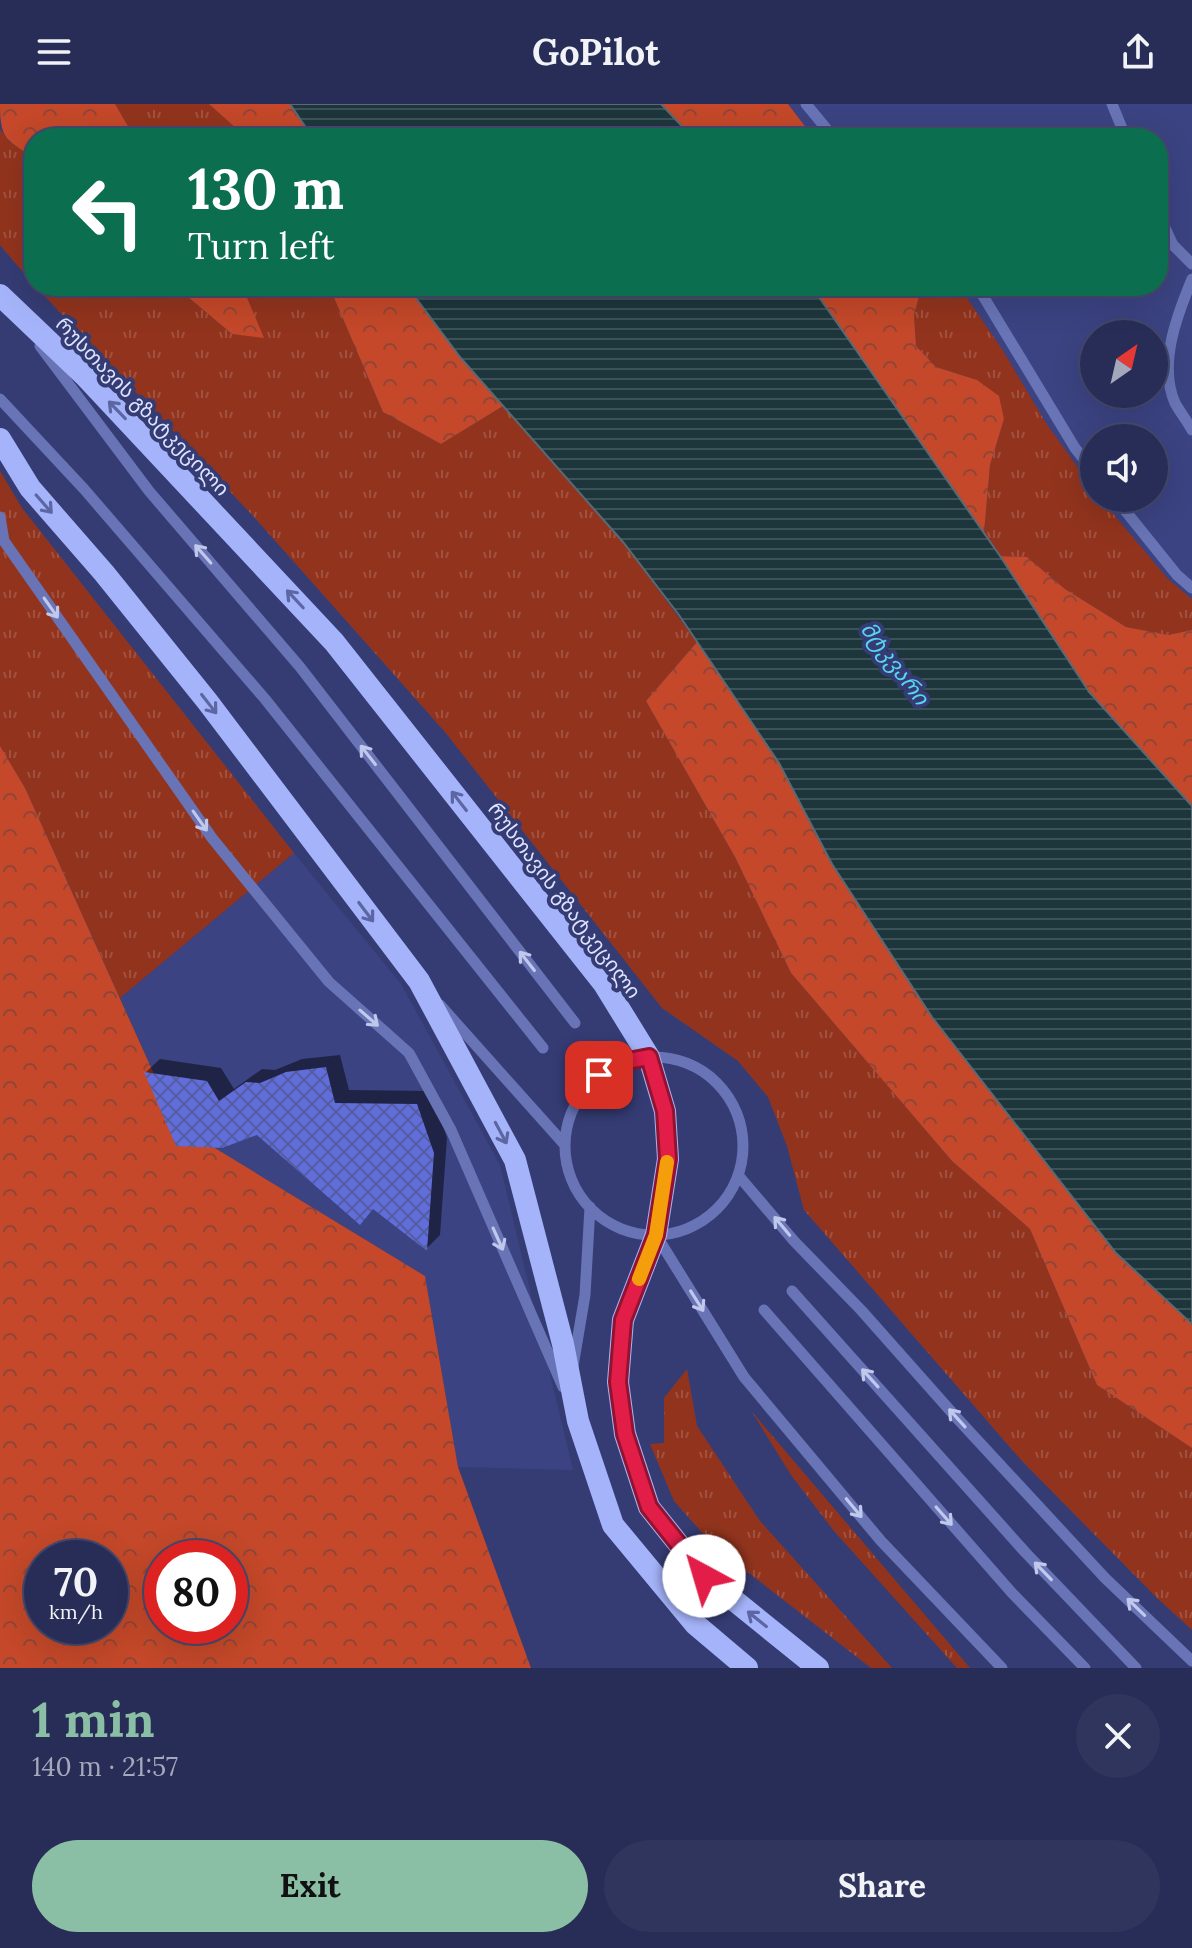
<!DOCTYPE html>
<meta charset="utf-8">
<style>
:root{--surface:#282d57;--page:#30355d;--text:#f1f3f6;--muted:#a5a8ba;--line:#44496d;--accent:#8abfa5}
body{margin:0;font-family:Lora,"Noto Sans Georgian",serif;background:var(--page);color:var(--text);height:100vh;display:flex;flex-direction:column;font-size:30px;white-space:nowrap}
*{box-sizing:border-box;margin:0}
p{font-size:26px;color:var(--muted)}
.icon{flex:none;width:44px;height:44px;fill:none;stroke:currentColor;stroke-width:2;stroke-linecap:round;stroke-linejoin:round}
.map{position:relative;height:1564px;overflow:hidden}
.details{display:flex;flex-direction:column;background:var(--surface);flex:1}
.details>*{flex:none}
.banner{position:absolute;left:24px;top:24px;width:1144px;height:168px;border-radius:32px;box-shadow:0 8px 32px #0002,0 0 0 2px var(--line);background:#0b6e4f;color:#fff;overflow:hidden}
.needle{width:52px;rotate:34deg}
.tools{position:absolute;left:1080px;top:216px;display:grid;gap:16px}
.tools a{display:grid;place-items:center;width:88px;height:88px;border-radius:50%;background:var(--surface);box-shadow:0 8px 32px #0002,0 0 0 2px var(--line);font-size:40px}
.speed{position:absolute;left:24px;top:1436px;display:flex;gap:16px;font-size:40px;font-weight:700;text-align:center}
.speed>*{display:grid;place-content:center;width:104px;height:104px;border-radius:50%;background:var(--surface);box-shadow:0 8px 32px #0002,0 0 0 2px var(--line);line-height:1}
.speed small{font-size:20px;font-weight:400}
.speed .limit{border:12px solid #d22;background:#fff;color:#111}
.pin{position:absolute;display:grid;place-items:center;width:68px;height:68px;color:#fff;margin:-34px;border-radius:16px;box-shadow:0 4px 12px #0006}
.me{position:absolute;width:88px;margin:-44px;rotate:321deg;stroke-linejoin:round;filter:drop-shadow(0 0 6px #0008)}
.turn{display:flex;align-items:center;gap:28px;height:168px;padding:0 32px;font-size:36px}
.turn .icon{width:104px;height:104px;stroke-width:2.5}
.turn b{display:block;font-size:56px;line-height:68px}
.round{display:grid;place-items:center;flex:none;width:84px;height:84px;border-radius:42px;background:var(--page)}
.overview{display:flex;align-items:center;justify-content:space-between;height:136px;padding:0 32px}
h1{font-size:48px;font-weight:800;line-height:60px;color:var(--accent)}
.action{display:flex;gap:16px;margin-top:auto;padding:16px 32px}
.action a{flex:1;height:92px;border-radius:48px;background:var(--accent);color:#111;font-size:32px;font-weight:800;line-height:92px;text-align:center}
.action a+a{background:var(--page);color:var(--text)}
header{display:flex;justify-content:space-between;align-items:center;height:104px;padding:0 32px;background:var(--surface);font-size:36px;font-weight:800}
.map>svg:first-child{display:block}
</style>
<header><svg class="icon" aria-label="menu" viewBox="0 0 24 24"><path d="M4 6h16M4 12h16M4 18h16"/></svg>GoPilot<svg class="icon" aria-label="share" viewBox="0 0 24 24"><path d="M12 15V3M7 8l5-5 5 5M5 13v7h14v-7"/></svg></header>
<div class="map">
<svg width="1192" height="1564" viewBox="0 0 1192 1564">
<defs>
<pattern id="grass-tufts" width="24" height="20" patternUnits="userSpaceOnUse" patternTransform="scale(2)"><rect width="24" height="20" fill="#92341d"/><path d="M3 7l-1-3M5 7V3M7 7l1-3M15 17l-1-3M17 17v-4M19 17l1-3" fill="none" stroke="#a1513f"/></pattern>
<pattern id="forest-crowns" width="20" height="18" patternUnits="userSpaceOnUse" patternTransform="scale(2)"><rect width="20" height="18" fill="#c44829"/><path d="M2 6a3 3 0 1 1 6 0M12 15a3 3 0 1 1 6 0" fill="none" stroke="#904637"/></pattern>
<pattern id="water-rules" width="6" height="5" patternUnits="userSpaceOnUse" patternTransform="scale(2)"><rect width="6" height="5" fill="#1d363c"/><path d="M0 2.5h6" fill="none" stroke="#3d5359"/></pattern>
<pattern id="building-cross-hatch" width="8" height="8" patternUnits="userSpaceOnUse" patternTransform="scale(2)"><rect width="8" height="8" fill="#606dda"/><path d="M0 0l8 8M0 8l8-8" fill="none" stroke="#545da1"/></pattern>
</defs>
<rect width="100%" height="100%" fill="#353c74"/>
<path fill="#3b4382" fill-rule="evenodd" d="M788,0h404v495l-24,-20 -68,-81h54v-60h-60v52l-48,-67 -44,-74 -44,-63h200v-148h-344zM1094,230h60v60h-60z
M294,749l107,131 99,181 73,305 -115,-3 -33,-191 -249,-151 -56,-127z"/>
<path fill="url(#grass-tufts)" d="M115,0h94l38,34h-112z
M0,25l9,12 25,17v127l-34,-40z
M35,182h140l57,48 31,3 -21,-51h87l54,126 58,32 62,-38 120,136 74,100 -51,59 89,156 56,116 161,188 78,68 67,156 95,63v182l-35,-32 -135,-137 -218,-251 -17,-64 -19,-49 -30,-36 -76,-53 -217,-276 -191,-215z
M922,182l38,2 42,61 44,74 48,67v8h6l68,81 24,20v31l-24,5 -42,-8 -61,-38 -38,-32 -27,-1 -16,-23 6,-68 14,-46 -27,-39 -41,-13 -20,-21 -2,-31z
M0,367l22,37 272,345 -174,145 -95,-210 -25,-42z
M687,1265l10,57 63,95 132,147h-21l-157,-122 -40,-45 -24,-57 14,-1v-45z
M752,1308l218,256h-13l-123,-137 -43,-56z"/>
<path fill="url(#forest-crowns)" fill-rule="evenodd" d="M0,0h115l20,34h-101v20c-28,-19 -34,-18 -34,-54z
M209,0h81l23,34h-66z
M661,0h127l26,34h-121z
M175,182h67l22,52 -32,-4z
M329,182h78l53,71 43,49 -62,38 -58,-32z
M810,182h112l-8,29 2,31 20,21 41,13 22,16 5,23 -14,46 -6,68z
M1000,452l27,1 38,32 61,38 42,8 24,-5v176l-103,-114z
M697,538l82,121 53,101 100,153 184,236 76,71v124l-95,-63 -67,-156 -78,-68 -161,-188 -56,-116 -89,-156z
M0,642l25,42 152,337 248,151 33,191 73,201h-531zM42,1454h68v68h-68zM162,1454h68v68h-68z"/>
<path fill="url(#water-rules)" stroke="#576a76" stroke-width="2" d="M290,0h371l32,34h-380z
M407,182h403l11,14 179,256 89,136 103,114v518l-76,-71 -184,-236 -100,-153 -53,-101 -100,-148 -56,-73 -163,-185z"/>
<path fill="#0007" d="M340,951l9,35 82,1 16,47 -7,97 -13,13 -53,-41 -116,-75 -81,12 -31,-72 14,-13 61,9 13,21 28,-20 13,1 27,-11z"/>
<path fill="url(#building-cross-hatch)" d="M326,963l9,36 82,1 17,49 -7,98 -54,-42 -13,16 -103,-90 -35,13 -46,-2 -32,-74 63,9 12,20 27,-19 14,1 26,-11z"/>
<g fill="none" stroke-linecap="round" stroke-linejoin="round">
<path stroke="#6874b5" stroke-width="11" d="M806,0l28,34
M1112,0l14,34
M1158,109l15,32 19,19
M1192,175c-15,36 -34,85 -17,124 5,9 12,18 17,27
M977,182l98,162 19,24
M40,242l109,145 151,176 275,356
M0,295l84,90 181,210 278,349
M1115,394l62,77 15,13
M0,413l4,24 208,297 117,144 80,71 42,77 112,257
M440,901l125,140
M565 1042a89 89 0 1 1 178 0a89 89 0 1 1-178 0Z
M738,1071l56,66 67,69 94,106 150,162 87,83
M656,1131l88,142 137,164 121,127
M792,1187l233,261 111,116
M764,1206l248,283 73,75
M573,1262l12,-71 5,-88"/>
<path stroke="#a5b4fa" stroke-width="22" d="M0,191l85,81 249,266 270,342 45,73 16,54 3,48 -12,76 -33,85 -5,62 7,52 24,73 55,69 114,92
M0,335l30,49 74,85 103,128 212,280 96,179 48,184 15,77 35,104 82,99 52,44"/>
</g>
<defs><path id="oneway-shaft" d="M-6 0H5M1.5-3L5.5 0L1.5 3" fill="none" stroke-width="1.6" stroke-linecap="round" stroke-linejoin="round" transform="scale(2)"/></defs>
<g stroke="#5c66a3">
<use href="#oneway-shaft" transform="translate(117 306) rotate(-134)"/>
<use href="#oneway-shaft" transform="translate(44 400) rotate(49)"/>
<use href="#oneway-shaft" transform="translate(295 495) rotate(-133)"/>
<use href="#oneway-shaft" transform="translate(209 600) rotate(52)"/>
<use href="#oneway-shaft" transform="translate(459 697) rotate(-128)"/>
<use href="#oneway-shaft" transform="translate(366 808) rotate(53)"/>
<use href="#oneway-shaft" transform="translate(501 1029) rotate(62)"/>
<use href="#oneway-shaft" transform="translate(757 1515) rotate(-141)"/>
</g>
<g stroke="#c0c8ec">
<use href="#oneway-shaft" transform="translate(203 450) rotate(-131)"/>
<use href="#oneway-shaft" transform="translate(51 504) rotate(55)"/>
<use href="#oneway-shaft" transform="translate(368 651) rotate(-128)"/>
<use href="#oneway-shaft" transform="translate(200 717) rotate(55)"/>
<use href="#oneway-shaft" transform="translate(527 857) rotate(-128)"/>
<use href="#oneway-shaft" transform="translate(369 914) rotate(41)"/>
<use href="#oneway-shaft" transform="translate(782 1122) rotate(-130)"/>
<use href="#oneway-shaft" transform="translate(498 1135) rotate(66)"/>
<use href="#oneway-shaft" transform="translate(697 1197) rotate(58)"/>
<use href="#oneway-shaft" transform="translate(870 1274) rotate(-132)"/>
<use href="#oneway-shaft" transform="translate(957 1314) rotate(-132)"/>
<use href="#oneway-shaft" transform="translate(854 1404) rotate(50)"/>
<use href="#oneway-shaft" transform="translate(944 1412) rotate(49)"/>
<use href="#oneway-shaft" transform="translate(1043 1467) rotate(-134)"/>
<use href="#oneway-shaft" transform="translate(1136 1503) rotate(-136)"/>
</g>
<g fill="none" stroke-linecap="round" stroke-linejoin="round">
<defs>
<path id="route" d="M599,971l24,-13 26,-5 16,54 3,48 -12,76 -33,85 -5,62 7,52 24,73 55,69"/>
</defs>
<use href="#route" stroke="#92132f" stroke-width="20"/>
<use href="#route" stroke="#e11d48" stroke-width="14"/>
<path stroke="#f59e0b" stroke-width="14" d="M639,1175l17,-44 11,-73"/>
</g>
<g text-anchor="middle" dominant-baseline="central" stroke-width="8" stroke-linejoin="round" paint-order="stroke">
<g font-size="20" fill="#dde4ff" stroke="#353c74">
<text transform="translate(143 302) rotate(46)">რუსთავის გზატკეცილი</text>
<text transform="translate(565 796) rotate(53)">რუსთავის გზატკეცილი</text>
</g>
<g font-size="22" font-style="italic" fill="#56d5f1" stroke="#353c74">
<text transform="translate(895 559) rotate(53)">მტკვარი</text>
</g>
</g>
</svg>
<div class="tools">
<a><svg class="needle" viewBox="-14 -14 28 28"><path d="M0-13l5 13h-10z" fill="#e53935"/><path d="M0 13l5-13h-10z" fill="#a5a8ba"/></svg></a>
<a><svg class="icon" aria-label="sound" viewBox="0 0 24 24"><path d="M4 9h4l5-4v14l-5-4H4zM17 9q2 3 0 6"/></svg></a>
</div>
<div class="speed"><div>70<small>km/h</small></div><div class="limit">80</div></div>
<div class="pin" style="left:599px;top:971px;background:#d93025"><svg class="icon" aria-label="arrive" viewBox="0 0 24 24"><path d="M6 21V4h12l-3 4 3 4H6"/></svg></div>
<svg class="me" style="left:704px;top:1472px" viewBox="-20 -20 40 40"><circle r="19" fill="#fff"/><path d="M0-13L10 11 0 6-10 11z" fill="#e11d48"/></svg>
<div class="banner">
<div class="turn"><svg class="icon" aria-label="left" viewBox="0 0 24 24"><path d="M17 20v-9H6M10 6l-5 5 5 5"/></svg><div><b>130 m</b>Turn left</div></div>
</div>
</div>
<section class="details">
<div class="overview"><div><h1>1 min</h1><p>140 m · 21:57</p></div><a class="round"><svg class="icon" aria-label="close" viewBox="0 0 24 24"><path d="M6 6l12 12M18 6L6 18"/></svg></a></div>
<div class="action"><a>Exit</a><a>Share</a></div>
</section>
